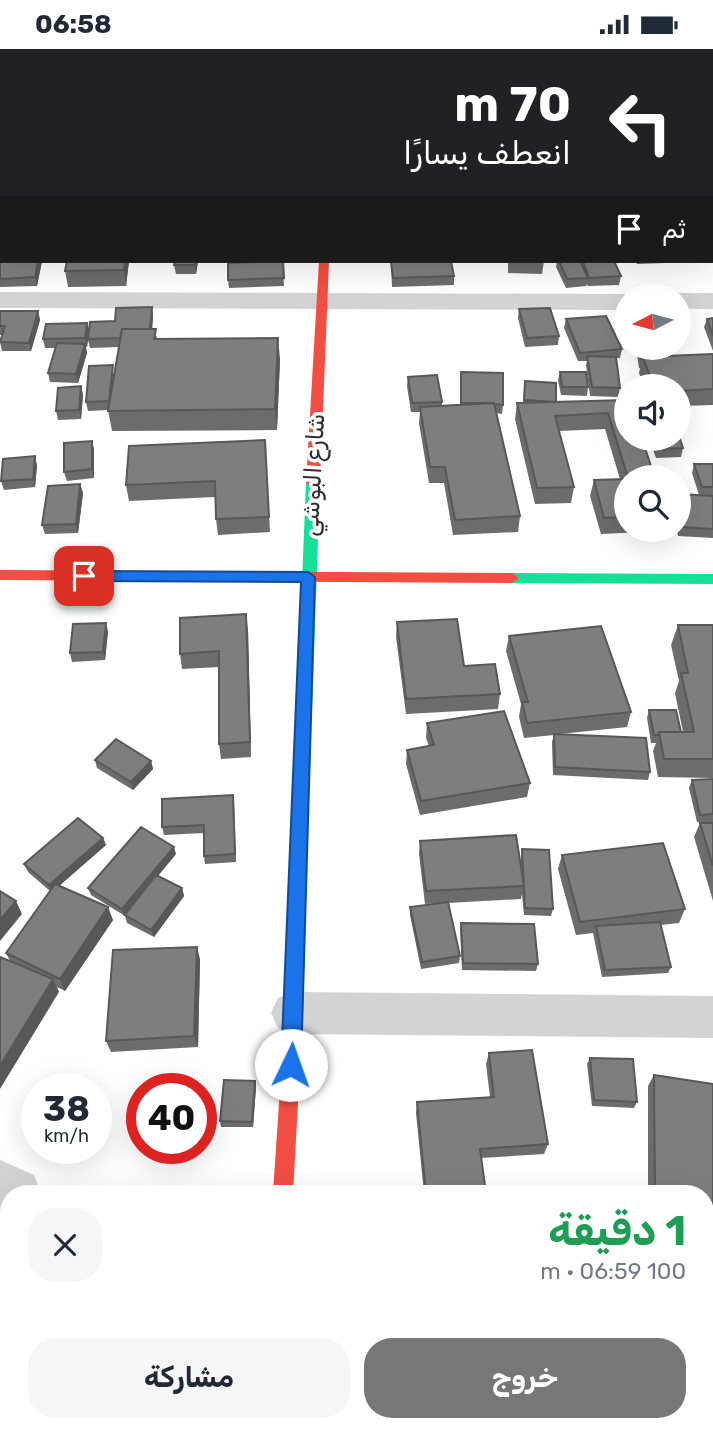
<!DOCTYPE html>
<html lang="ar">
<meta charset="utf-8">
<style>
:root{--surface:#fff;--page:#f6f6f7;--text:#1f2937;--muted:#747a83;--accent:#777}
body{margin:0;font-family:Rubik,"Noto Naskh Arabic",sans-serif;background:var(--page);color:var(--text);direction:rtl;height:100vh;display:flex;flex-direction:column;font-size:26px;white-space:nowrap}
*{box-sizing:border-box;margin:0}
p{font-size:23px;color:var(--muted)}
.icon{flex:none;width:38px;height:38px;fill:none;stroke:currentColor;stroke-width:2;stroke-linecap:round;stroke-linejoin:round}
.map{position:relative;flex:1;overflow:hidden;direction:ltr}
.drawer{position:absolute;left:0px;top:1136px;width:714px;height:247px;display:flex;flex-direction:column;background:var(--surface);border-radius:28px 28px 0 0;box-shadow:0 7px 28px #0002;direction:rtl}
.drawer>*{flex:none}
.guide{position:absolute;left:0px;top:0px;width:714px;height:214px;box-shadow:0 7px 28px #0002;direction:rtl;background:#202124;color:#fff;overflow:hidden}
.needle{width:46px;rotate:264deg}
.fabs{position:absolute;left:614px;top:234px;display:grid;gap:14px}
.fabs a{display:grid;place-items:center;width:77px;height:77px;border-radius:50%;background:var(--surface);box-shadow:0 7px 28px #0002;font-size:35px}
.speed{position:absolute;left:21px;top:1024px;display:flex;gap:14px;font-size:35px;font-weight:700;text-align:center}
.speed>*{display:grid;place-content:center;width:91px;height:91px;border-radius:50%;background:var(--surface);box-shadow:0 7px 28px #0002;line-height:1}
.speed small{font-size:18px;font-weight:400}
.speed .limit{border:10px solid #d22;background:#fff;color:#111}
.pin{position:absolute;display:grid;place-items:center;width:60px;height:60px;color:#fff;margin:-30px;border-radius:14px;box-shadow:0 4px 10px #0006}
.me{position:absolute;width:77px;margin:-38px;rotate:3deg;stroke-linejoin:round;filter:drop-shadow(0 0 5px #0008)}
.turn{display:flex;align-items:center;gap:24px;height:147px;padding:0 28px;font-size:32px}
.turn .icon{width:91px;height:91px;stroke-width:2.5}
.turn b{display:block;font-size:49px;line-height:60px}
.then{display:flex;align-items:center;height:66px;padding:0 28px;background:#0003;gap:14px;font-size:26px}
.round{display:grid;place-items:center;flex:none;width:74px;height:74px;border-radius:28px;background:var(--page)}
.headline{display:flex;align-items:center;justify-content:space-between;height:119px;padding:0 28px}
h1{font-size:42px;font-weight:700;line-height:52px;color:#1e9e55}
.button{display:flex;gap:14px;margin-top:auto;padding:14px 28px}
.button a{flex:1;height:80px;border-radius:28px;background:var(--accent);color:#fff;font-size:28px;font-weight:700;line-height:80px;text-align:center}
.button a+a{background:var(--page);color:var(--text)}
.status{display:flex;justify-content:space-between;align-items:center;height:49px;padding:0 35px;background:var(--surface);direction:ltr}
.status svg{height:19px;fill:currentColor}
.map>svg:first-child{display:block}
</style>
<div class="status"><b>06:58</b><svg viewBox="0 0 49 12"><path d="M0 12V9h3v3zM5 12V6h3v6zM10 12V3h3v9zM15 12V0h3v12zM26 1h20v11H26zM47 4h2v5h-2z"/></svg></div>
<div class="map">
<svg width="713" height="1381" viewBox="0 0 713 1381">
<rect width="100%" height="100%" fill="#fff"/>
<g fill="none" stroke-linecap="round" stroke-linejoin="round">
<path fill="#d3d3d3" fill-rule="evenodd" d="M318,0h22v2h-22z
M0,57h2v14h-2z
M712,58h1v14h-1z
M0,243l626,2 8,2h-8v14l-626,-2z
M679,244h34v16h-34v-13h-10z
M294,943l419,4v42l-419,-4 -16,-6 -7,-15 7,-15z
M0,1111l34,15 7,18h-32v22l-9,-4z
M249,1374h56l2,7h-56z"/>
<path fill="#16e098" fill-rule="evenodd" d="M313,430l7,4 -13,373 -2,5 -6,2 -6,-2 -2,-5 15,-373z
M512,524l201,1v10l-201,-1 -7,-5z"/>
<path fill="#f24e42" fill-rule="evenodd" d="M319,212h10l-9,222 -7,4 -7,-4z
M0,521l512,3 7,5 -7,5 -512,-3z
M299,800l6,2 2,5 -4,157 -10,180h-20l12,-180 6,-157 2,-5z"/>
</g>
<path fill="#6c6c6c" d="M561,0h152v13l-1,-11h-151z
M0,13h2v32h-2z
M0,143h2v69h40l-5,25 -37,1z
M129,212l-3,25 -58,1 -3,-16z
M175,212h23l-2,13h-20l-2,-9z
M283,212l1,25 -55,2 -1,-8z
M508,212h36l-2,13 -34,-1z
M557,212h57l7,15 -2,9 -31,1 -1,-2 -1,2 -20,2 -10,-21z
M636,212h30l-1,2 -28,1z
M391,213l63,14v9l-62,2z
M152,258l1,9 -1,13 6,10 122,20 -3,71 -165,1 -4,-21 -20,1 -2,-9 28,-29 5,-26 -29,1 -2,-8 -1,7h-1l1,6 -9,30 -28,-1 -2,-9 8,-25h-11l-2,-9 44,-16 2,7z
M519,260l40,27 -1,9 -33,2 -7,-29z
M0,262h38l2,9 -9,31h-29l-2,-9 3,-7h-3z
M713,269v33l-9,-24 3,-8z
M566,270l56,30 -2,9h-4l4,30 -2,9 -28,-1 -4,-31 1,-4h-9l-14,-33z
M636,299h19l2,8 56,-2v51l-34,1v-19h-35l-5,-14 1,-5h-1z
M461,323l42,33 -1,9 -6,-1 24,103 -2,16 -65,3 -9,-52h-15l-10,-60 1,-11h-9l-4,-26 1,-9 34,25v4l18,-1z
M560,323l28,15 -1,9 -26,-1 -3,-15z
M525,332l31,21 70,-2 29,78h-29v52h37v1l-62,3 -11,-38 4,-16 26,-1 -15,-50 -46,2 15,56 -3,16 -36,1 -20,-85 2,-16h6z
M81,337l2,9 -2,24 -23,1 -2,-9z
M649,390h30l4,9 -2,9 -25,1z
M265,391l5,92 -52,3 -2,-16 -1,-22 -86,4 -3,-16z
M92,392l2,9v28l-27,3 -3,-9z
M694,415h19v31l-9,1h9v42l-35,-2 -1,-6h2v-36l20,1 -7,-22z
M37,416l-2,22 -31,3 -3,-9z
M80,435l3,9 -5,40 -33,1 -3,-9z
M397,573l67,44 36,28 -2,15 -92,5 -10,-77z
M678,576h35v153l-55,-1 -5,-26 3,-8h-5l-4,-25 2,-8 32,22h2l-8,-39 4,-12 -8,-36z
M248,581l3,127 -30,2 -2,-15v-77l-37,2 -2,-15z
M108,582l-3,29 -33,2 -2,-9z
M509,587l122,76 -4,15 -67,7 90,38 -2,8 -95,-5 -1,-33 2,-7 -30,3 -5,-21 2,-13 -15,-53z
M427,674l103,60 -3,14 -107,18 -14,-51 1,-14 22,-4 -3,-8z
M95,711l56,1 2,8 -20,21 -36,-22z
M713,730v43h-16l-8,-34 3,-8z
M233,746l3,67 -31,2 -1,-8v-23l-40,2 -2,-8z
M700,774h13v78l-19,-64z
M103,789l3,7 -47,41 54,34 -48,71 -8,-4 2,5 -49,-31 -4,-8 44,-62 -22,-19 -4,-8z
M420,792l101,25v-9l1,-8 31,60 -2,7 -27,-1 -2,-21 -1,5 -73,4 12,53 -1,7 -38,6 -11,-54v-8l30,-4 -15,1 -6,-50z
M176,805l-18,22 24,12 2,8 -30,41 -27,-14 -2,-7 -34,-21 -3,-7z
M562,806l123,54 -6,14 -18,2 10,42 -3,6 -66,4 -9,-44 -17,2 -18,-66z
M461,874l77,41 -2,7 -74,-1 -2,-40z
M200,910l-2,88 -87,5 -5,-11z
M489,1004l59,91 -4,10 -63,4 5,35h-62l-8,-80 1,-11 73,-5 -4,-33z
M590,1009l47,44 -3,6 -42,-2 -5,-42z
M654,1026l59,9v164l-8,-1v-54h-57v-107z
M255,1032l1,6 -3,40h-32l-1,-6z"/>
<path fill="#585858" d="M38,212h4l-5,25 -2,-9z
M125,212h4l-3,25 -2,-16z
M195,212h3l-2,13 -1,-9z
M152,258l1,9 -2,29 -1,-8z
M38,262l2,9 -9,31 -2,-8z
M87,274l2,8 -2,16 -2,-9z
M278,289l2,21 -3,71 -2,-21z
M85,295l2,9 -9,30 -2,-9z
M81,337l2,9 -2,24 -2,-9z
M92,392l2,9v28l-2,-9z
M35,407l2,9 -2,22 -2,-8z
M80,435l3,9 -5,40 -2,-9z
M246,565l2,16 3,127 -1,-15z
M106,574l2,8 -3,29 -2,-8z
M151,712l2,8 -20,21 -2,-8z
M233,746l1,8 2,59 -1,-8z
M103,789l3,7 -54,47 -3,-7z
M174,798l2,7 -52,62 -2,-7z
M182,839l2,8 -30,41 -3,-7z
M16,852l6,13 -22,27v-21z
M108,858l5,13 -48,71 -5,-12z
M197,898l3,12 -2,88 -4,-11z
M53,930l6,13 -59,97v-23z
M255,1032l1,6 -3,40 -1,-5z"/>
<path fill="#7e7e7e" stroke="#585858" stroke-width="2" d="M1,0h30v2h-29v2h-2z
M34,0h16l-1,2h-17z
M73,0h45v2h-45z
M564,0h31v2h-30z
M595,0h35v2h-35z
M634,0h26l1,2h-26z
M670,0h39l1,2h-39z
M0,13h2v17h-2z
M0,143h2v35h-2z
M2,187v14h-2v-13z
M0,202h2v10h36l-3,16 -35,2z
M67,212h58l-1,9 -59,1z
M175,212h20v4h-21z
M283,212l1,17 -56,2v-17z
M421,212h30l3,15 -61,2 -2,-16z
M559,212h21l8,17 -21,1z
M583,212h31l7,15 -32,2z
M152,258l-2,22h-28l-2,9 -32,1 2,-17 25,-1 1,-13z
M550,259l9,28 -32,2 -8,-29z
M0,262h38l-9,32 -29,-1 5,-16h-5z
M606,267l16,33 -42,4 -14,-34z
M713,269v18l-6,-17z
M87,274l-2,15 -42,1 3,-15z
M122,280h34l-2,10 124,-1 -3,71 -167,2z
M57,294l28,1 -9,30 -28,-1z
M639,299h16l2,8 -14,1 -1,2h-1z
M713,305v35l-34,2v-4h-25l-11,-30z
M587,307l29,1 4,31 -28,-1z
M113,316l-4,36 -23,1 3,-36z
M461,323l42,1v32l-9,-1v-1h-33z
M560,323h26l2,15h-26z
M437,326l5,27 -30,1 -4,-26z
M525,332l31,2v19l-32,-2z
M81,337l-2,24 -23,1 2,-23z
M626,351v39h16l13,39h-27l-20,-65 -53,3 19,71 -37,1 -20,-85z
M494,354l26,113 -65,4 -10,-53h-15l-10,-60z
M679,387l4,12 -25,1 -4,-10h25z
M265,391l4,77 -53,2 -1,-38 -89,4 3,-39z
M92,392v28l-28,3v-29z
M35,407l-2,23 -32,2 2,-22z
M694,415h19v23h-11z
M626,430v38l-22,1 -10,-38z
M80,435l-4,40 -34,1 6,-39z
M679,445l34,2v33l-32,-2 -2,-11z
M246,565l4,128 -31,2v-93l-39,3v-36z
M457,570l7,47 31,-2 5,30 -94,5 -9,-77z
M106,574l-3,29 -33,1 3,-29z
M678,576h35v134h-49l-5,-27h35l-13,-59h7z
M601,577l30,86 -104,11 -5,-21h6l-19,-66z
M649,661h27l5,22h-22l-1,3h-4z
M504,662l26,72 -109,18 -14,-51 27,-5 -7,-22z
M554,685l92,4 4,34 -95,-5z
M116,690l35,22 -20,21 -36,-22z
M713,730v35l-13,1 -8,-35z
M233,746l2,59 -31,2v-31l-42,2v-28z
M78,769l25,20 -54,47 -25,-21z
M700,774h13v43z
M141,778l33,20 -52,62 -34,-21z
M516,786l8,51 -98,5 -6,-50z
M663,794l22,66 -105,13 -18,-67z
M522,800l27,1 4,59 -28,-1z
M156,826l26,13 -31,42 -26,-15z
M55,835l53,23 -48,72 -54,-26z
M0,842l16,10 -16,19z
M448,853l12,54 -38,6 -12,-55z
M660,873l11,45 -66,3 -9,-44z
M461,874l73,1 4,40 -75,-1z
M197,898l-3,89 -88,5 7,-91z
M0,908l53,22 -53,87z
M532,1001l16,94 -68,5 6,44h-60l-9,-91 77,-5 -5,-44z
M590,1009l43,1 4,43 -43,-2z
M654,1026l59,9v155l-8,-2v-44h-50z
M224,1031l31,1 -3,41 -32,-1z"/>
<path fill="#1a73e8" stroke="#114b97" stroke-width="2" d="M84,522l224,1 7,5 -14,488 -3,6 -7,3 -7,-3 -3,-6 20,-483 -217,-1 -7,-5z"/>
<g text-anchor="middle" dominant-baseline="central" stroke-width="7" stroke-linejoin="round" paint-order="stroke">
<g font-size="24" fill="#2e2e2e" stroke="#fff">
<text transform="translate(313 426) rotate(-87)">شارع البوشي</text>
</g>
</g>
</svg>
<div class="fabs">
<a><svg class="needle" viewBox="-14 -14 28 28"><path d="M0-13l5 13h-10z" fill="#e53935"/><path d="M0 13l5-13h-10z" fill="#747a83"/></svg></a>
<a><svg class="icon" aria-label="sound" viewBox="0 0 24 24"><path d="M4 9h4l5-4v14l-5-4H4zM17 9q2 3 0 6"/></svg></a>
<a><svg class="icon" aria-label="search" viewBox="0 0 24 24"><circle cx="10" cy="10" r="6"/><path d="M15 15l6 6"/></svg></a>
</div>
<div class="speed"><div>38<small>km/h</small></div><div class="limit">40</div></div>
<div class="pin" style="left:84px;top:527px;background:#d93025"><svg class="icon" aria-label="arrive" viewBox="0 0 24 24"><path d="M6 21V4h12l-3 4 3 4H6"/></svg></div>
<svg class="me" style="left:291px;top:1016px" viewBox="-20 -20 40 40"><circle r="19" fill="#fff"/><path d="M0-13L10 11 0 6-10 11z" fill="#1a73e8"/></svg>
<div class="guide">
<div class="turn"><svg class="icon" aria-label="left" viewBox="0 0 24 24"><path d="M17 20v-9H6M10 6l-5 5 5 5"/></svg><div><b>70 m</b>انعطف يسارًا</div></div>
<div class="then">ثم<svg class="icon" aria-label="arrive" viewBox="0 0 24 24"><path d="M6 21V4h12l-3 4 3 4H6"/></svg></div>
</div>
<section class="drawer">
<div class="headline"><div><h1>1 دقيقة</h1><p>100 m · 06:59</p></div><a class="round"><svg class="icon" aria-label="close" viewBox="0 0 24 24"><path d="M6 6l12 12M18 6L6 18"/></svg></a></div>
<div class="button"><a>خروج</a><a>مشاركة</a></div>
</section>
</div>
